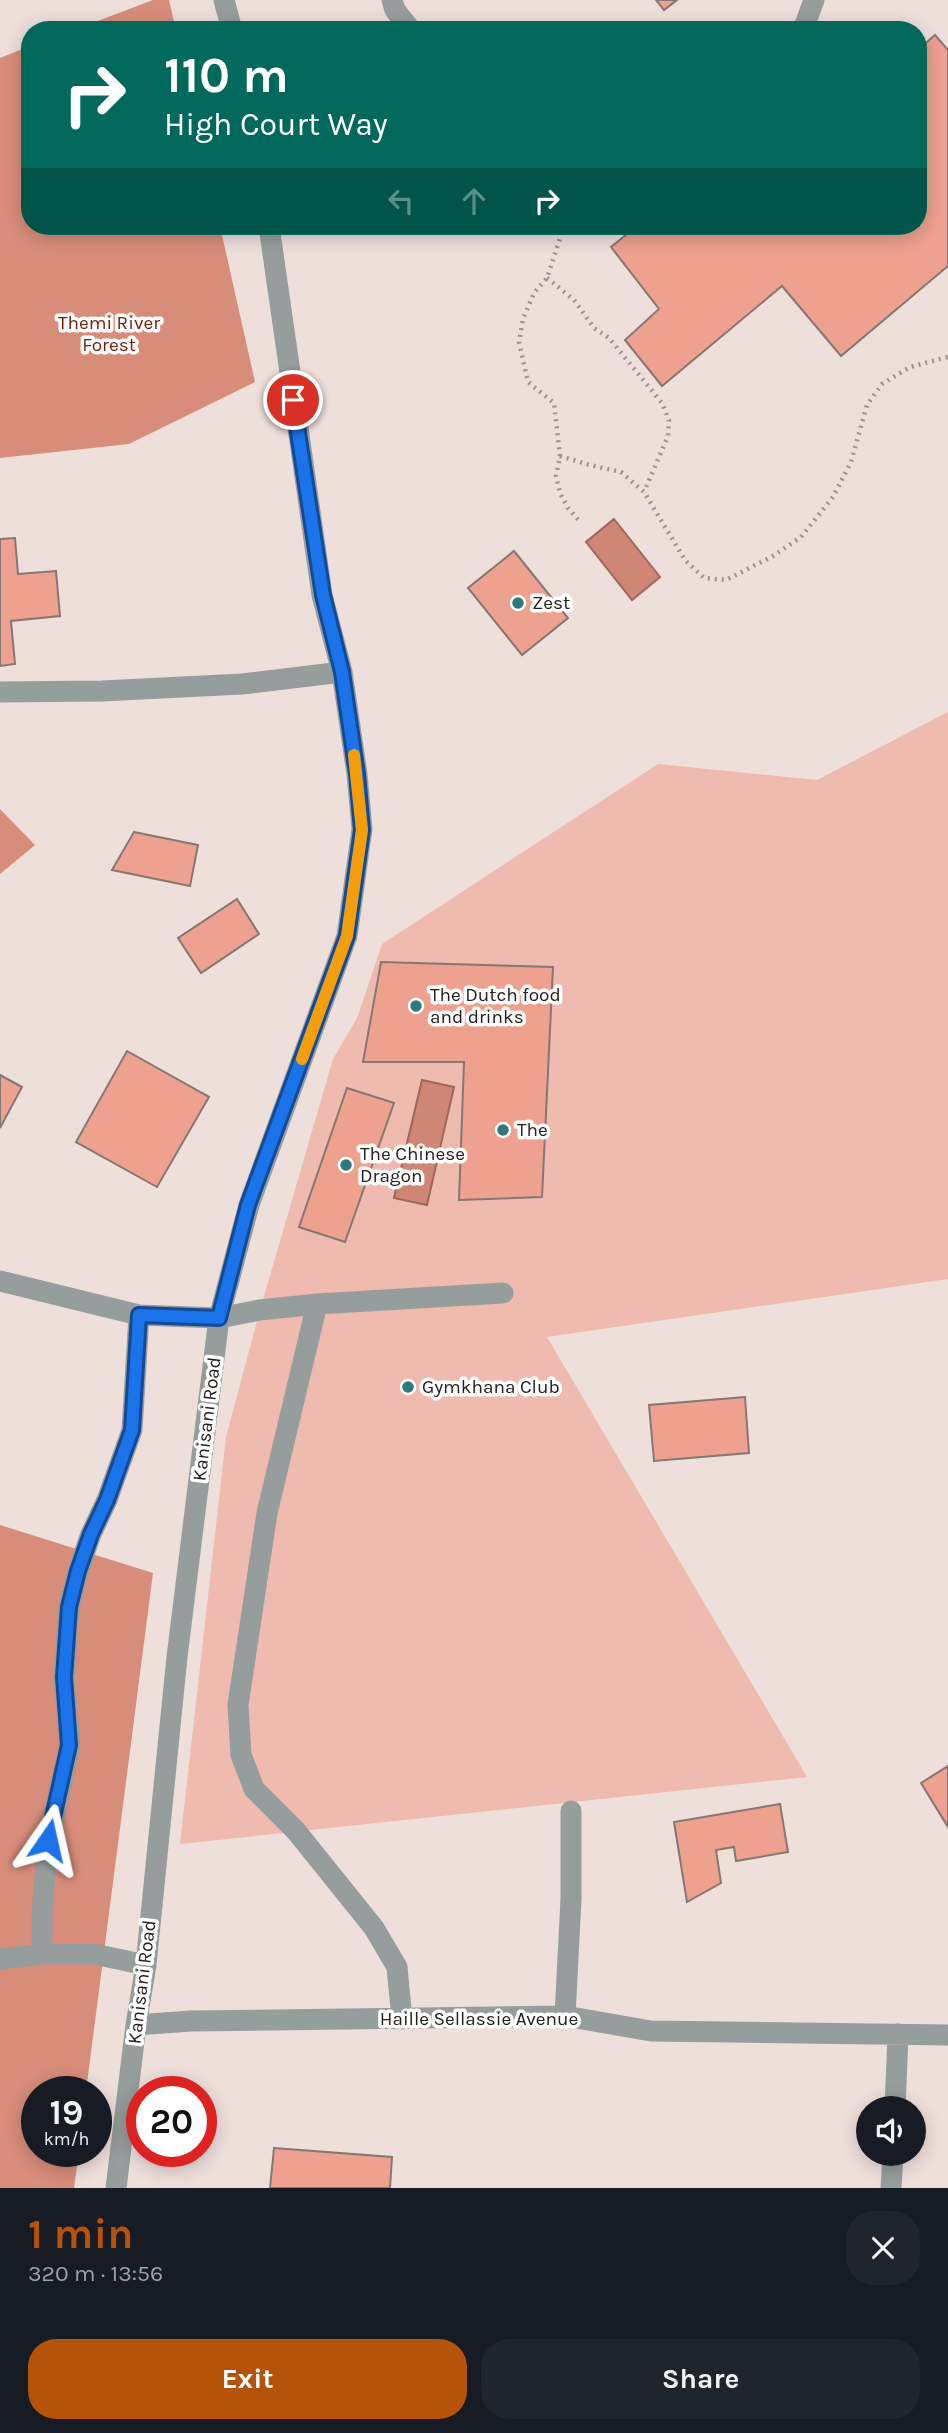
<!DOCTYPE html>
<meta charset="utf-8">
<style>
:root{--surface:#171b24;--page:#20242c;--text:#f1f3f6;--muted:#9ea1a6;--accent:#b45309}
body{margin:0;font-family:Karla,sans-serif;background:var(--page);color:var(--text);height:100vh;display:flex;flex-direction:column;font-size:26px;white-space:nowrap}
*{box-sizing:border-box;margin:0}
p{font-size:23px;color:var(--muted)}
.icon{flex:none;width:38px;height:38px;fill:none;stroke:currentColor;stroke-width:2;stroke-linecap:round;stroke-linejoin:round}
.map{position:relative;height:2188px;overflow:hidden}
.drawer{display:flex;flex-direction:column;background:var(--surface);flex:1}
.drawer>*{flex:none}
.top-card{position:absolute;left:21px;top:21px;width:906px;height:214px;border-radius:28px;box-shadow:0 4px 18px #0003;background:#00695c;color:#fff;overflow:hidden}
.tools{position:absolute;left:856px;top:2096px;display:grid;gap:14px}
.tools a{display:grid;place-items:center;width:70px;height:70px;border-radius:50%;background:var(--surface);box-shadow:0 4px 18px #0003;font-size:35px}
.speed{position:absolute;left:21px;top:2076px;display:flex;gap:14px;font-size:35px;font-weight:700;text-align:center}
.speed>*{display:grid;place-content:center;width:91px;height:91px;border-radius:50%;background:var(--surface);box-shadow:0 4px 18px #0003;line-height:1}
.speed small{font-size:18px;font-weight:400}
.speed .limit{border:10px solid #d22;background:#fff;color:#111}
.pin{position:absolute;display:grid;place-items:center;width:60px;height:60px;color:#fff;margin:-30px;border:4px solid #fff;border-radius:50%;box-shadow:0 2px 7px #0007}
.me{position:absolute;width:77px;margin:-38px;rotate:11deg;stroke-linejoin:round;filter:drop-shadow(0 0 5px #0008)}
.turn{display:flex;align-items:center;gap:24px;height:147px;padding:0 28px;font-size:32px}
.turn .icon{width:91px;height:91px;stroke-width:2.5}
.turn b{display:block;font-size:49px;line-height:60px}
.lanes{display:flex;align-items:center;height:66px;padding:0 28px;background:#0003;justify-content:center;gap:35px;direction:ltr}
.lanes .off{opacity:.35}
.round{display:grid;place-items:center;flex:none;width:74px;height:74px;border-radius:28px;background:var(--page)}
.overview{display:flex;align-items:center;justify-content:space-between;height:119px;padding:0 28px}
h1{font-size:42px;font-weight:700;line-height:52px;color:var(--accent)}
.action{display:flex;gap:14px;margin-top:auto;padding:14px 28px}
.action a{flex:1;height:80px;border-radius:28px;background:var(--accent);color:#fff;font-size:28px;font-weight:700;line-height:80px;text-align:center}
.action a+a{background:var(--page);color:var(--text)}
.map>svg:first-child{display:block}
</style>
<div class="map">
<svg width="948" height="2188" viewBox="0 0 948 2188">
<rect width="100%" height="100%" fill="#eedfdb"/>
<path fill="#eebbae" d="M948,712v567l-401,58 260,440 -627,67 46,-407 34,-127 73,-251 24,-41 25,-74 276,-180 159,16z"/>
<path fill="#d88d7b" d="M153,0h16l7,30h-102z
M30,46v180h190l35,156 -126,62 -129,14v-400z
M0,809l35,36 -35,29z
M0,1525l153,48 -67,518h-49v60h42l-5,37h-74z"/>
<path fill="#d08674" stroke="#9d675a" stroke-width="2" d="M614,519l46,58 -28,23 -46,-58z
M422,1080l32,7 -27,118 -33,-7z"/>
<path fill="#eda18e" stroke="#857773" stroke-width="2" d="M656,0h21l-13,10z
M935,35l13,15v216l-107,90 -59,-70 -120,100 -37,-46 34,-31 -48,-62 26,-21h282v-177z
M15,538l3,36 38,-3 4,45 -49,5 4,43 -15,2v-127z
M514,551l54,67 -46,37 -54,-67z
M134,832l64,13 -8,41 -78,-16z
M237,899l22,35 -58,39 -23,-35z
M381,962l172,5 -11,230 -83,3 5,-138h-101z
M127,1051l82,46 -52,90 -81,-45z
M0,1075l22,12 -22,41z
M347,1088l47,15 -49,139 -46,-15z
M745,1397l4,56 -95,8 -5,-56z
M948,1766v61l-27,-44z
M780,1804l8,48 -52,9 -2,-14 -18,3 5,33 -34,19 -13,-80z
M274,2148l118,9 -2,31h-120z"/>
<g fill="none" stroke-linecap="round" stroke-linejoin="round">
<path stroke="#9e9390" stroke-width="4.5" stroke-dasharray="2 5" stroke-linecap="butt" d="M564,226l-17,52 -13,15 -11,26 -4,23 9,40 26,21 6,53 -4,20 4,17 8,15 13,15
M547,278l27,22 20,28 15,10 53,65 7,17 -1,16 -24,56
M560,456l30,9 31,7 23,20 41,68 19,18 22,2 47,-24 28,-19 32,-40 18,-35 16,-57 15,-21 28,-17 38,-10"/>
<path stroke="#969d9d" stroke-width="21" d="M224,0l8,30
M392,0l3,10 16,20
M803,30l11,-30
M0,692l102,-1 140,-7 100,-12
M0,1281l139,34 80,3 41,-8 57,-6 186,-11
M317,1304l-50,209 -29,192 3,50 13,34 42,42 78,97 23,39 5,52
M42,1954v-43l6,-71 22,-95 -6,-68 5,-70 9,-36 13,-37 16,-34 25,-70 7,-115
M0,1959l42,-5h52l52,11
M565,2016l6,-117v-88
M136,2025l55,-4 374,-5 86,15 297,4
M895,2109l3,-75
M116,2188l20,-163 10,-60 31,-308 42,-339 30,-113 98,-269 15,-107 -5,-55 -15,-102 -20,-77 -53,-369
M891,2188l2,-34"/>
</g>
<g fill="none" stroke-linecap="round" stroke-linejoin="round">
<defs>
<path id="route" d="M48,1840l21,-95 -5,-68 5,-70 9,-36 13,-37 16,-34 25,-70 7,-115 80,3 29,-113 99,-269 15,-106 -5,-56 -15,-102 -19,-77 -30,-195"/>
</defs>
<use href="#route" stroke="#114b97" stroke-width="18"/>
<use href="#route" stroke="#1a73e8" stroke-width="12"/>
<path stroke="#f59e0b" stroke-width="12" d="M302,1059l45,-123 15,-106 -8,-75"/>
</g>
<g fill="#2f797c" stroke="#fff" stroke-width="2.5">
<circle cx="518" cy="603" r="7"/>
<circle cx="416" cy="1006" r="7"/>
<circle cx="503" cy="1130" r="7"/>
<circle cx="346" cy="1165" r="7"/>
<circle cx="408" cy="1387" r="7"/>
</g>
<g text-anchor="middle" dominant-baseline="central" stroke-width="7" stroke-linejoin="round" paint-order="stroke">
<g font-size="19" fill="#751d06" stroke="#fff">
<text x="109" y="323">Themi River<tspan x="109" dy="22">Forest</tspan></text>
</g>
<g font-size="19" fill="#25201e" stroke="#fff" text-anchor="start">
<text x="532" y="603">Zest</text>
<text x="430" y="995">The Dutch food<tspan x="430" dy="22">and drinks</tspan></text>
<text x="517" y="1130">The</text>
<text x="360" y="1154">The Chinese<tspan x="360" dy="22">Dragon</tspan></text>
<text x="422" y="1387">Gymkhana Club</text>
</g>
<g font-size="19" fill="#25201e" stroke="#fff">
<text transform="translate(207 1419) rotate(-83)">Kanisani Road</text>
<text transform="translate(142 1982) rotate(-83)">Kanisani Road</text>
<text x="479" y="2019">Haille Sellassie Avenue</text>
</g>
</g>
</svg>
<div class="tools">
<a><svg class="icon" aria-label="sound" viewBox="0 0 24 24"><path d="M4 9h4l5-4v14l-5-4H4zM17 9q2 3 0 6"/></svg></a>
</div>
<div class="speed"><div>19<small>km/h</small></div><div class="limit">20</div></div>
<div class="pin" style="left:293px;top:400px;background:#d93025"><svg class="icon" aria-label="arrive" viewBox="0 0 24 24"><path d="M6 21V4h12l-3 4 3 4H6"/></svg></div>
<svg class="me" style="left:48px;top:1840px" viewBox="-20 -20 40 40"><path d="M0-17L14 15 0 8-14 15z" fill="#1a73e8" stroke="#fff" stroke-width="4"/></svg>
<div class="top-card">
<div class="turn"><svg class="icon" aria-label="right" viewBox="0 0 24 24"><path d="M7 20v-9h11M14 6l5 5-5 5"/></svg><div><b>110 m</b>High Court Way</div></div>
<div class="lanes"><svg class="icon off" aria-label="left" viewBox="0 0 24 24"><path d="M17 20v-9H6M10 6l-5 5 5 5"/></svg><svg class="icon off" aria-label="ahead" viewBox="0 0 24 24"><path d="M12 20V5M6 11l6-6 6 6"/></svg><svg class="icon" aria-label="right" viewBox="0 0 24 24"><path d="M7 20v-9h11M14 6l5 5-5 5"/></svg></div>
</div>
</div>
<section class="drawer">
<div class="overview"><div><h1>1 min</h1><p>320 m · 13:56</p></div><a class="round"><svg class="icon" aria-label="close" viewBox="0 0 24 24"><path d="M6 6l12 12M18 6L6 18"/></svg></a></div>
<div class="action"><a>Exit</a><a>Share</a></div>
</section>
